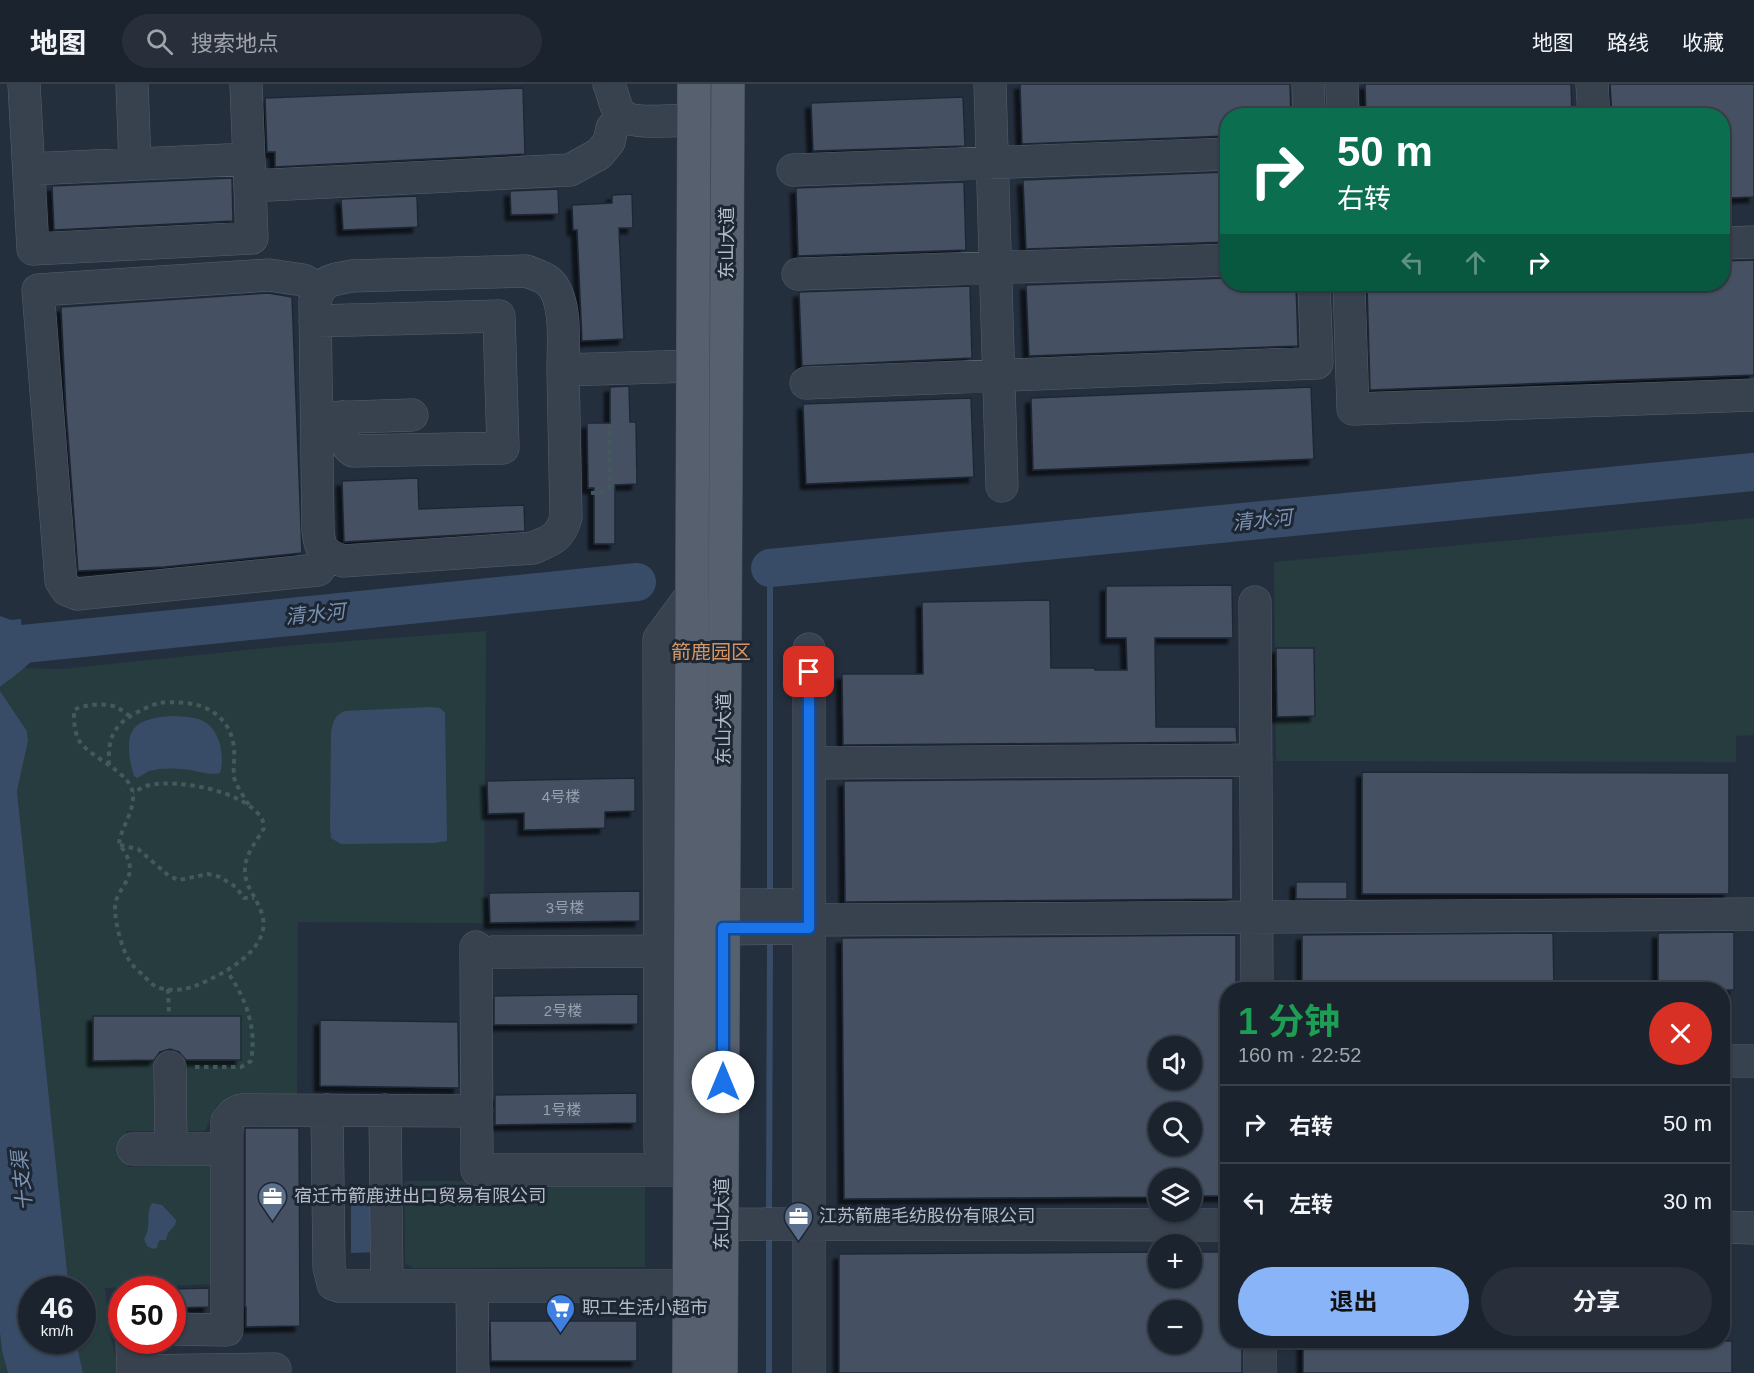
<!DOCTYPE html>
<html lang="zh">
<meta charset="utf-8">
<style>
:root{--surface:#1b232e;--page:#282f3a;--text:#f1f3f6;--muted:#a0a4aa;--line:#39404a;--accent:#8ab4f8}
body{margin:0;font-family:Arial,"Noto Sans SC",sans-serif;background:var(--page);color:var(--text);height:100vh;display:flex;flex-direction:column;font-size:22px;white-space:nowrap}
*{box-sizing:border-box;margin:0}
p{font-size:20px;color:var(--muted)}
.icon{flex:none;width:33px;height:33px;fill:none;stroke:currentColor;stroke-width:2;stroke-linecap:round;stroke-linejoin:round}
.map{position:relative;flex:1;overflow:hidden}
.sheet{position:absolute;left:1220px;top:898px;width:510px;height:366px;display:flex;flex-direction:column;background:var(--surface);border-radius:24px;box-shadow:0 2px 4px #0004,0 0 0 2px var(--line)}
.sheet>*{flex:none}
.hud{position:absolute;left:1220px;top:24px;width:510px;height:183px;border-radius:24px;box-shadow:0 2px 4px #0004,0 0 0 2px var(--line);background:#0b6e4f;color:#fff;overflow:hidden}
.buttons{position:absolute;left:1148px;top:952px;display:grid;gap:12px}
.buttons a{display:grid;place-items:center;width:54px;height:54px;border-radius:50%;background:var(--surface);box-shadow:0 2px 4px #0004,0 0 0 2px var(--line);font-size:30px}
.speed{position:absolute;left:18px;top:1192px;display:flex;gap:12px;font-size:30px;font-weight:700;text-align:center}
.speed>*{display:grid;place-content:center;width:78px;height:78px;border-radius:50%;background:var(--surface);box-shadow:0 2px 4px #0004,0 0 0 2px var(--line);line-height:1}
.speed small{font-size:15px;font-weight:400}
.speed .limit{border:9px solid #d22;background:#fff;color:#111}
.pin{position:absolute;display:grid;place-items:center;width:51px;height:51px;color:#fff;margin:-26px;border-radius:12px;box-shadow:0 3px 9px #0006}
.me{position:absolute;width:66px;margin:-33px;rotate:0deg;stroke-linejoin:round;filter:drop-shadow(0 0 4px #0008)}
.turn{display:flex;align-items:center;gap:21px;height:126px;padding:0 18px;font-size:27px}
.turn .icon{width:78px;height:78px;stroke-width:2.5}
.turn b{display:block;font-size:42px;line-height:51px}
.lanes{display:flex;align-items:center;height:57px;padding:0 18px;background:#0003;justify-content:center;gap:30px;direction:ltr}
.lanes .off{opacity:.35}
.round{display:grid;place-items:center;flex:none;width:63px;height:63px;border-radius:32px;background:var(--page)}
.summary{display:flex;align-items:center;justify-content:space-between;height:102px;padding:0 18px}
h1{font-size:36px;font-weight:700;line-height:45px;color:#1e9e55}
.cta{display:flex;gap:12px;margin-top:auto;padding:12px 18px}
.cta a{flex:1;height:69px;border-radius:36px;background:var(--accent);color:#111;font-size:24px;font-weight:700;line-height:69px;text-align:center}
.cta a+a{background:var(--page);color:var(--text)}
ul{padding:0;list-style:none}
li{display:flex;align-items:center;gap:18px;height:78px;padding:0 18px;border-top:2px solid var(--line)}
li div{flex:1}
li b{display:block;font-size:22px}
li em{font-style:normal}
header{display:flex;align-items:center;gap:36px;box-sizing:border-box;height:84px;padding:0 30px;background:var(--surface);border-bottom:2px solid var(--line)}
header strong{font-size:28px}
nav{display:flex;gap:33px;margin-inline-start:auto;font-size:21px}
.search{width:420px;height:54px;background:var(--page);display:flex;align-items:center;gap:15px;box-sizing:border-box;padding:0 21px;border-radius:33px;color:var(--muted);font-size:22px}
.map>svg:first-child{display:block}
</style>
<header>
<strong>地图</strong>
<div class="search"><svg class="icon" aria-label="search" viewBox="0 0 24 24"><circle cx="10" cy="10" r="6"/><path d="M15 15l6 6"/></svg>搜索地点</div>
<nav><a>地图</a><a>路线</a><a>收藏</a></nav>
</header>
<div class="map">
<svg width="1754" height="1289" viewBox="0 0 1754 1289">
<defs>
<filter id="shadow"><feDropShadow dx="-5.5" dy="5.5" stdDeviation="1.5" flood-color="#0009"/></filter>
</defs>
<rect width="100%" height="100%" fill="#242f3e"/>
<path fill="#263c3f" d="M1754,434v217l-18,1v26l-460,-1 -2,-199z
M486,547l-2,292 -186,-1 -1,178h-72c-12,5 -15,19 -19,30l-4,1h-76l2,36 94,-3v120l-117,4 6,50 9,35h-37l-7,-32h6v-51h-13l-52,-499 11,-50 -1,-10 -27,-40v-4l24,-19 38,1 234,-24z
M408,1097h237v86l-231,1 -9,-4 -1,-81z
M0,1249l2,18 6,22h-8z"/>
<path fill="#394c67" d="M0,532l11,4 10,-1 3,49 -24,19z
M0,607l27,40 1,10 -11,50 52,499h-37v51h44l7,32h-75l-6,-22 -2,-18z
M430,623l10,1 5,5 2,128 -13,2 -93,1 -10,-6 -1,-10 1,-96c2,-11 4,-17 14,-21z
M171,632c24,1 41,1 49,28 2,10 3,20 0,29 -9,3 -26,-3 -37,-4 -11,-1 -24,-1 -34,2 -5,2 -7,5 -12,7l-3,-2c-3,-9 -5,-19 -5,-29 -1,-26 21,-29 42,-31z
M351,1111h26l1,57 -27,1z
M152,1119l10,2 14,15 -1,5 -7,8 -2,7h-6l-2,3 -1,5 -4,1 -6,-3 -3,-7c8,-12 1,-25 8,-36z"/>
<g fill="none" stroke-linecap="round" stroke-linejoin="round">
<path stroke="#394c67" stroke-width="6" d="M770,811v-327
M769,1132l1,-277
M769,1289v-140"/>
<path stroke="#394c67" stroke-width="38" d="M770,484l984,-96
M0,579l23,-19 614,-62"/>
</g>
<path fill="#455162" stroke="#1f2835" stroke-width="1.5" fill-rule="evenodd" filter="url(#shadow)" d="M1020,0h270l1,32h-64v20l-205,8z
M1365,0h206l1,32h-206z
M1610,0h144v113l-27,1 -3,-82h-112z
M523,4l2,66 -250,13v-15h-8l-2,-54z
M963,13l2,49 -152,5 -2,-48z
M1227,88v70l-201,7 -3,-69z
M232,94l1,43 -179,9 -2,-44z
M964,98l2,68 -168,6 -2,-68z
M558,105l1,25 -48,1 -1,-24z
M632,110l1,34h-14l5,111 -42,2 -5,-111h-4l-1,-25 40,-2v-8z
M417,112l1,31 -75,3 -2,-31z
M1754,176v115l-384,15 -3,-106h355v-23z
M1227,194v6h69l2,62 -269,10 -3,-71z
M970,202l2,72 -170,8 -3,-74z
M268,209l24,4 10,256 -138,14 -86,4 -12,-161 -5,-103z
M629,302l1,36h6l1,62 -22,1v59h-21v-56h-6l-1,-65h23v-36z
M1311,303l3,72 -281,11 -2,-72z
M971,314l3,79 -168,7 -3,-80z
M418,394l1,31 105,-4 1,26 -181,11 -2,-61z
M1232,501l1,53h-78l1,89h80l1,15 -394,3 -1,-71h81l-1,-72 128,-2 1,68h44v2h32l-1,-32h-20v-52z
M1276,564h38l1,68 -38,1z
M1362,688l367,1v121h-367z
M635,694v33l-30,1v16l-81,2v-17l-36,1 -1,-33z
M1233,694v121l-388,3 -1,-121z
M1296,798h51v17h-51z
M640,807v30l-150,2 -1,-30z
M1734,848v58h-76v-57z
M1553,849l1,57h-252v-55z
M1236,851v55h-9v206h-36v-17h-33v18l-314,2 -2,-261zM1158,963h33v33h-33zM1158,1029h33v33h-33z
M638,910v30l-144,1v-29z
M93,932h148v44h-55l-7,-8 -9,-3 -10,3 -6,8 -61,1z
M320,936l138,2 1,66 -139,-2z
M637,1009v30l-142,2v-30z
M245,1044h54l1,198 -54,1v-20h-1z
M1158,1168v26h33v-26h36v89h15v32h-403v-119zM1158,1227h33v33h-33z
M209,1204v19l-37,1v-19z
M490,1237h147v40h-146z
M1303,1257h429v32h-429z"/>
<g fill="none" stroke-linecap="round" stroke-linejoin="round">
<defs>
<path id="minor" d="M24,0l9,165 219,-11 -6,-154
M132,0l3,80
M609,0c4,9 6,25 13,31 11,10 56,5 72,5
M990,0l12,402
M1308,0l1,32
M1342,0l1,32
M1592,0l2,32
M29,85l220,-10
M793,86l434,-16
M250,102l320,-16 29,-16 10,-12 3,-14 11,-11
M1722,159l32,-1
M798,190l429,-14
M1349,200l4,125 401,-14
M319,205l-16,-9 -34,-5 -231,15 23,291 6,9 10,4 241,-24 11,-14
M315,237l184,-5 4,132 -150,3c-12,-8 -10,-20 -11,-34
M563,286c0,-24 5,-73 -15,-89 -6,-5 -15,-7 -22,-10l-174,5c-21,4 -30,3 -37,25l3,230c2,20 6,23 25,30l190,-13c19,-8 27,-10 33,-31l-3,-147 130,-4
M806,299l511,-20 -3,-79
M323,334l89,-3
M1255,518l2,388
M809,565v724
M809,679l447,-3
M723,821h86
M809,836l945,-6
M723,845l86,-1
M476,863l1,223h217
M493,868l167,-1
M1722,977h32
M170,983l1,82
M327,1026l2,157 4,17 6,2h133
M385,1026l2,176
M133,1065h94
M690,1086l-30,-21 -1,-510 33,-45
M697,1140l530,1
M1722,1143l32,1
M172,1245l55,1v-209l6,-7 8,-4 236,1
M132,1257l1,30 142,-2
M1260,1257v32
M473,1289l-1,-87h242"/>
<path id="major" d="M689,1289l5,-1289
M721,1289l7,-1289"/>
</defs>
<use href="#minor" stroke="#565f6c" stroke-width="33"/>
<use href="#major" stroke="#414a57" stroke-width="34"/>
<path stroke="#44595c" stroke-width="4" stroke-dasharray="4.5 4.5" stroke-linecap="butt" d="M591,409l14,-1 4,-4 1,-63
M130,632c-4,-2 -8,-6 -12,-8 -12,-6 -33,-4 -44,2 0,11 0,23 6,32 12,17 52,30 53,53 1,18 -12,32 -14,49 6,7 11,16 11,25 0,13 -15,24 -15,38 0,15 6,40 14,53 3,6 11,12 16,17 3,3 6,7 10,9 11,6 29,4 40,0 27,-11 81,-38 66,-75 -5,-14 -17,-26 -16,-42 0,-15 12,-28 19,-41 0,0 -1,-8 -2,-9 -16,-28 -83,-40 -112,-34 -6,1 -12,5 -17,8
M109,681c-1,-26 3,-39 27,-52 20,-11 26,-12 49,-10 26,2 47,18 49,46 1,9 -1,19 0,28 2,9 10,20 15,28
M120,761l18,4 31,27 10,4 29,-6 12,3 16,10 8,11h10
M168,905l1,26
M195,983h46l10,-6c6,-34 -5,-62 -24,-90"/>
<use href="#minor" stroke="#38414e" stroke-width="32"/>
<use href="#major" stroke="#56606e" stroke-width="33"/>
</g>
<g fill="none" stroke-linecap="round" stroke-linejoin="round">
<defs>
<path id="route" d="M723,998v-154h86v-256"/>
</defs>
<use href="#route" stroke="#114b97" stroke-width="15"/>
<use href="#route" stroke="#1a73e8" stroke-width="10"/>
</g>
<defs>
<symbol id="office-pin" viewBox="-11 -11 22 30"><path d="M0 17L-7.5 6A9.5 9.5 0 1 1 7.5 6Z" fill="#5c6f8a" stroke="#1d2633"/><path d="M-6-3h4V-5.5h4V-3h4V5H-6ZM-1-4.5V-3h2v-1.5ZM-6 0V1H6V0Z" fill="#fff"/></symbol>
<symbol id="supermarket-pin" viewBox="-11 -11 22 30"><path d="M0 17L-7.5 6A9.5 9.5 0 1 1 7.5 6Z" fill="#3f7fe0" stroke="#1d2633"/><path d="M-6-5.5h2.5l.6 2H6L4.5 2H-2.5L-4.4-4H-6ZM-1.5 3.2a1.3 1.3 0 1 0 .1 0ZM3 3.2a1.3 1.3 0 1 0 .1 0Z" fill="#fff"/></symbol>
</defs>
<g fill-rule="evenodd">
<use href="#office-pin" x="256" y="1096" width="33" height="45"/>
<use href="#office-pin" x="782" y="1116" width="33" height="45"/>
<use href="#supermarket-pin" x="544" y="1208" width="33" height="45"/>
</g>
<g text-anchor="middle" dominant-baseline="central" stroke-width="6" stroke-linejoin="round" paint-order="stroke">
<g font-size="15" fill="#98a1af">
<text x="561" y="712">4号楼</text>
<text x="565" y="823">3号楼</text>
<text x="563" y="926">2号楼</text>
<text x="562" y="1025">1号楼</text>
</g>
<g font-size="18" fill="#b4bcc9" stroke="#1d2633">
<text transform="translate(727 159) rotate(-90)">东山大道</text>
<text transform="translate(724 645) rotate(-90)">东山大道</text>
<text transform="translate(722 1130) rotate(-90)">东山大道</text>
</g>
<g font-size="18" fill="#b4bcc9" stroke="#1d2633" text-anchor="start">
<text x="294" y="1112">宿迁市箭鹿进出口贸易有限公司</text>
<text x="819" y="1132">江苏箭鹿毛纺股份有限公司</text>
<text x="582" y="1224">职工生活小超市</text>
</g>
<g font-size="20" font-style="italic" fill="#7c92b1" stroke="#1d2633">
<text transform="translate(1262 436) rotate(-6)">清水河</text>
<text transform="translate(315 530) rotate(-6)">清水河</text>
<text transform="translate(22 1097) rotate(-96)">十支渠</text>
</g>
<g font-size="20" fill="#d59563" stroke="#1d2633">
<text x="711" y="568">箭鹿园区</text>
</g>
</g>
</svg>
<div class="buttons">
<a><svg class="icon" aria-label="sound" viewBox="0 0 24 24"><path d="M4 9h4l5-4v14l-5-4H4zM17 9q2 3 0 6"/></svg></a>
<a><svg class="icon" aria-label="search" viewBox="0 0 24 24"><circle cx="10" cy="10" r="6"/><path d="M15 15l6 6"/></svg></a>
<a><svg class="icon" aria-label="layers" viewBox="0 0 24 24"><path d="M12 4l9 5-9 5-9-5zM3 14l9 5 9-5"/></svg></a>
<a>+</a>
<a>−</a>
</div>
<div class="speed"><div>46<small>km/h</small></div><div class="limit">50</div></div>
<div class="pin" style="left:809px;top:588px;background:#d93025"><svg class="icon" aria-label="arrive" viewBox="0 0 24 24"><path d="M6 21V4h12l-3 4 3 4H6"/></svg></div>
<svg class="me" style="left:723px;top:998px" viewBox="-20 -20 40 40"><circle r="19" fill="#fff"/><path d="M0-13L10 11 0 6-10 11z" fill="#1a73e8"/></svg>
<div class="hud">
<div class="turn"><svg class="icon" aria-label="right" viewBox="0 0 24 24"><path d="M7 20v-9h11M14 6l5 5-5 5"/></svg><div><b>50 m</b>右转</div></div>
<div class="lanes"><svg class="icon off" aria-label="left" viewBox="0 0 24 24"><path d="M17 20v-9H6M10 6l-5 5 5 5"/></svg><svg class="icon off" aria-label="ahead" viewBox="0 0 24 24"><path d="M12 20V5M6 11l6-6 6 6"/></svg><svg class="icon" aria-label="right" viewBox="0 0 24 24"><path d="M7 20v-9h11M14 6l5 5-5 5"/></svg></div>
</div>
<section class="sheet">
<div class="summary"><div><h1>1 分钟</h1><p>160 m · 22:52</p></div><a class="round" style="background:#d93025;color:#fff"><svg class="icon" aria-label="close" viewBox="0 0 24 24"><path d="M6 6l12 12M18 6L6 18"/></svg></a></div>
<ul>
<li><svg class="icon" aria-label="right" viewBox="0 0 24 24"><path d="M7 20v-9h11M14 6l5 5-5 5"/></svg><div><b>右转</b></div><em>50 m</em></li>
<li><svg class="icon" aria-label="left" viewBox="0 0 24 24"><path d="M17 20v-9H6M10 6l-5 5 5 5"/></svg><div><b>左转</b></div><em>30 m</em></li>
</ul>
<div class="cta"><a>退出</a><a>分享</a></div>
</section>
</div>
